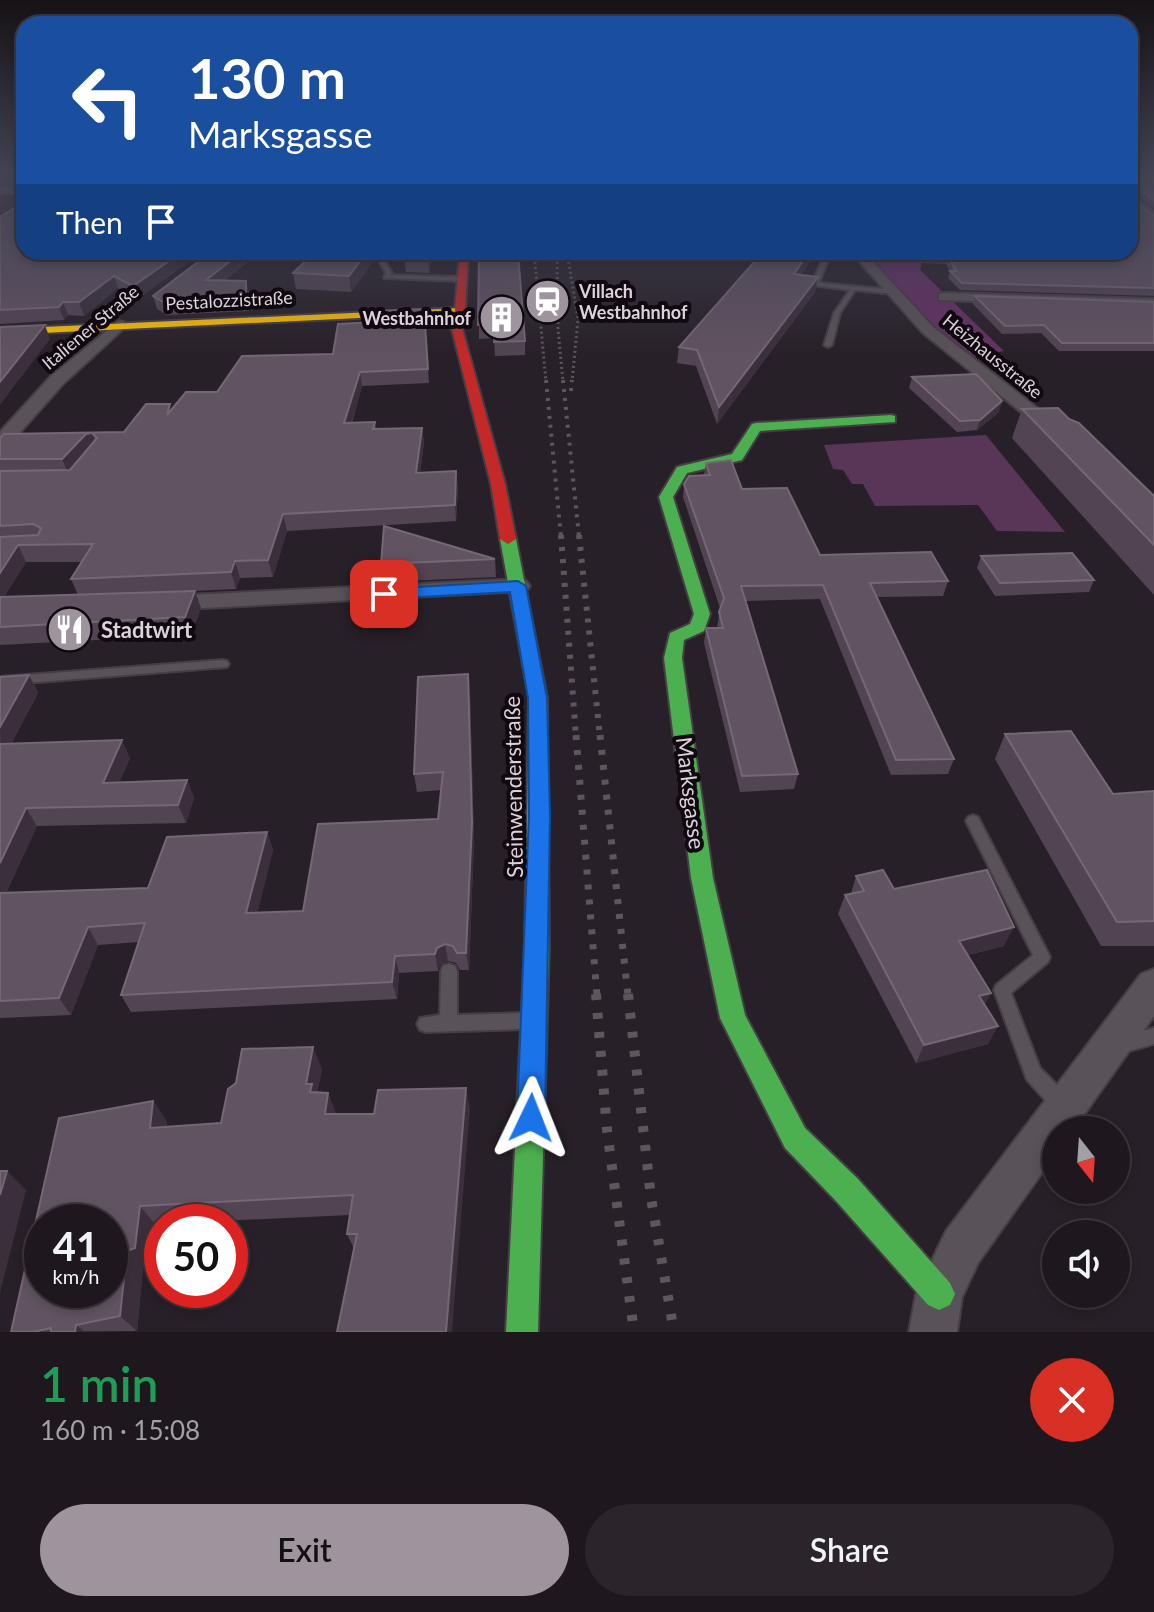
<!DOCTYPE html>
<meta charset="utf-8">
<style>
:root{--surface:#1e181e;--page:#2b252b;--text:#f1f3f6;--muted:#a1a0a4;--line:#3c373c;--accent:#9e949d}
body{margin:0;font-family:Lato,sans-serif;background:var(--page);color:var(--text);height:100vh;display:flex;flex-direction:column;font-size:30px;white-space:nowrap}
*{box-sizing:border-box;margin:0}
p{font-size:26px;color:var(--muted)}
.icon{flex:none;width:44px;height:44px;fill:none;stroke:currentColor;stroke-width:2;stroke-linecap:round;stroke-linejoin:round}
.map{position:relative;height:1332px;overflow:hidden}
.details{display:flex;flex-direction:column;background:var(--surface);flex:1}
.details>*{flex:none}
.top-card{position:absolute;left:16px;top:16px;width:1122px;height:244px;border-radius:24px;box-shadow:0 4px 12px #0003,0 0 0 2px var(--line);background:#1a4fa0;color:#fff;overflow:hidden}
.needle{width:52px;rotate:163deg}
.controls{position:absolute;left:1042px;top:1116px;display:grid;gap:16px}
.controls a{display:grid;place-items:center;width:88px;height:88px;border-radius:50%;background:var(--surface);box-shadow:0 4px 12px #0003,0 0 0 2px var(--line);font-size:40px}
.speed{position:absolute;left:24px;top:1204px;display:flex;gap:16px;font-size:40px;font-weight:700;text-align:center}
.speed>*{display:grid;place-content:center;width:104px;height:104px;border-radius:50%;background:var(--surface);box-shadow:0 4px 12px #0003,0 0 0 2px var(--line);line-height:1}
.speed small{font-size:20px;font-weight:400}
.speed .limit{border:12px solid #d22;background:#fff;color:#111}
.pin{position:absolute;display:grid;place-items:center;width:68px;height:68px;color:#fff;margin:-34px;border-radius:16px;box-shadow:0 4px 12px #0006}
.me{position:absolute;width:88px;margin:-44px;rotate:2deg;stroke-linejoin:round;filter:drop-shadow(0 0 6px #0008)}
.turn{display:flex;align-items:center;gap:28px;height:168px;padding:0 40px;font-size:36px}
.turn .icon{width:104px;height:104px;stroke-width:2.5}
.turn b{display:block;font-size:56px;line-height:68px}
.then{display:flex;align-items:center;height:76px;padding:0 40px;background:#0003;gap:16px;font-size:30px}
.round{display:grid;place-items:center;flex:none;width:84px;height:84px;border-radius:42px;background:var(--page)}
.head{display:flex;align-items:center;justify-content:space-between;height:136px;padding:0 40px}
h1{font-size:48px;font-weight:600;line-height:60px;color:#1e9e55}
.action{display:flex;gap:16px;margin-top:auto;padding:16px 40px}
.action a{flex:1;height:92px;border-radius:48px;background:var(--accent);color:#111;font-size:32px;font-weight:600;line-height:92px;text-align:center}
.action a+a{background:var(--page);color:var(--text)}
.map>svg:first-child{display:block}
</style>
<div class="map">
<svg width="1154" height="1332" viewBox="0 0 1154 1332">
<rect width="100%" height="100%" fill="#282028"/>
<path fill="#593558" d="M986,435l79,97 -68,-1 -19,-26 -103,1 -12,-22h-11l-9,-14 -10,-1 -9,-24z"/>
<path fill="#653064" d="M866,252h58l-4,18 84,81 -39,8z"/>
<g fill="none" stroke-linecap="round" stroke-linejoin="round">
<defs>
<path id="lane" d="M386,252h6l-6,11 6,10 -2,2 71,2 3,2 -3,2 -77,-3 2,-5 -6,-10z
M825,252h6l-12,31 76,7 3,2 -3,2 -40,-4 -15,23 -8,32 -4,2 -4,-2 10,-32 16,-23 -38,-5z
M919,258l42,1 3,2 -3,2 -40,-2z
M223,660l4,1 2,3 -2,3 -227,18v-8z
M973,815l5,2 72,140 -2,5 -37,31 29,75 29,29 2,7 -2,7 -7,2 -7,-2 -28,-31 -33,-90 2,-5 37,-30 -67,-134 2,-4z
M449,964l6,2 2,5v44l66,-2 6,2 3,6 -3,6 -6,2 -97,3 -6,-2 -3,-6 3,-6 20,-3 1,-44 2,-5z
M1154,1028v16l-32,9 -6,-3 -3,-6 3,-6z"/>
<path id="street" d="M0,187h24v6h-24z
M1130,194l24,18v9l-24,-18z
M851,252h13l69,75 126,98 3,4 -3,4h-12l-124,-100z
M944,293l210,6v8l-215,-7v-6z
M119,321l5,1v6l-61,56 -56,63 -7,2v-17l51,-56z
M518,579l8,2 4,5 -4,5 -360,19 -8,-2 -4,-5 4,-5 8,-2z
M1154,969v47l-81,114h-17v23l-78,110 -16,34 -5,35h-48l7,-38 30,-63 195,-257z"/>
<path id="fast" d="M891,415l4,1v6l-135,9 -18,29 -55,13 -14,24 37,117 -6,17 -20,9 -2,18 31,220 32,137 60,113 53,51 92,104 5,11 -5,11 -11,5 -11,-5 -92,-104 -51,-53 -65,-130 -29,-140 -27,-220 6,-25 20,-9 4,-10 -35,-117 18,-30 55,-13 20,-30 4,-1z
M508,534l8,5 31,159 2,248 -11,386h-32l19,-386 4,-248 -29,-159z"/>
<path id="slow" d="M460,308l4,1v4l-464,22v-6z"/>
<path id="jam" d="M460,252h8l-3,59 -5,10 45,163 11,55 -8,5 -8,-5 -9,-55 -41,-163 5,-10z"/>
</defs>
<use href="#lane" stroke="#453e45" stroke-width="4"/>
<use href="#street" stroke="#453e45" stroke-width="4"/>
<use href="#fast" stroke="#453e45" stroke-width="4"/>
<use href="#slow" stroke="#453e45" stroke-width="4"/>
<use href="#jam" stroke="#453e45" stroke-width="4"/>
<use href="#lane" fill="#595258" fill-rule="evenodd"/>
<use href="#street" fill="#595258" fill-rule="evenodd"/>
<use href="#fast" fill="#4caf50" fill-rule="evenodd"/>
<use href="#slow" fill="#ffc107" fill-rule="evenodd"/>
<use href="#jam" fill="#c62828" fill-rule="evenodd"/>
<path stroke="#5d575d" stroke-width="3" stroke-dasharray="2 3" stroke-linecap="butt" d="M534,252l12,130
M557,252l1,77 5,53
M567,252l11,67 -6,63"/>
<path stroke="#5d575d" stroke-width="4" stroke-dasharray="3 6" stroke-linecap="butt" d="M546,380l15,157
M563,380l16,157
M571,391l1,-11"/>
<path stroke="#5d575d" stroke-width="6" stroke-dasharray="4 8" stroke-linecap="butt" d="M561,535l15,202
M579,535l21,202"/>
<path stroke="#5d575d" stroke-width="7" stroke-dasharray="5 10" stroke-linecap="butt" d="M576,735l21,261
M600,735l28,261"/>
<path stroke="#5d575d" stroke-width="10" stroke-dasharray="6 13" stroke-linecap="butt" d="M596,994l11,136 27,202
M628,994l23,204 23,134"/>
</g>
<path fill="#524452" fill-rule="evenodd" d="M0,170h24v14h-24z
M1130,170h24v38l-22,-16h-2v7l24,17v80l-194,-6 -12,-12 2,-7 -4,-7 2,-8 158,4 -3,-3 -163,-3 -1,-2h191z
M0,217l24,35h178l-65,47 -19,-11 -34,28 -16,-1 -4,5 -64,4z
M211,252h49l-35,28 21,1 3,13v17l-82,4 -10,-6 -4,-13z
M308,252h72l-29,40 -55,-3 -3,-16 16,-16z
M405,252h28l-4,21 -23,-1 -2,-16z
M479,252l46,89v14l-30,1 -1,-18 -15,1z
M801,275l14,17 -98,132 -21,-58 -19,-3 2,-16z
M975,296l179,6v49h-95l-18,-18 -39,1 -29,-30z
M424,309l5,74 -67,3 -10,37 23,-1 1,7 46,-1 2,15 -4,30 38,14 -2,34 -169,10 -14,46 -33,1 -4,11 -65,3 30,16 -10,27 -191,10v-207l124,-6 48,-23 45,-17 116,-38 44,-32zM26,562h56l-11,17 7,16 -74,2z
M912,377l87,35 -22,18 -20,2 -48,-44z
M1022,409l47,10 85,77v99l-142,-157z
M706,463l36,26 78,66 128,26 -5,15 -66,1 77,162 -6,15 -57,1 -71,-176 -74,2 52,173 -4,15 -54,3 -36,-149 2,-15h11l3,-20 -37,-111 1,-13 20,-9z
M981,556l113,24 -5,12 -94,4 -18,-28z
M495,559l1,18 -112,5 -3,-18z
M468,674l2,17 4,149 -5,130h-9l-4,-7 -8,-2 -8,4 -2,6 -39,2 -2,26 -266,13 -10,-17 18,-53 -41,3 -27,70 -71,3v-341l29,-2 9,18 -27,51 119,14 -11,25 68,-3 7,18 -8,25 -149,3 -31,67 142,-5 119,-56 6,18 -16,63 46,-2 135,-92 3,-29 -24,2 -3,-18z
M1005,734l108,60 41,-3v155h-53l-106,-187z
M856,876l38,13 110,57 -36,9 23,38 -7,12 4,39 -72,19 -78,-149 7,-19 6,-1z
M322,1069l-5,23 11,1 8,21h38l96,-6 -116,141 -7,-15 3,-19 -152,7h-36v2h-7l-4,42 -8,2 -6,63 -126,1 142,-231 14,21 -1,5 55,-4z"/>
<path fill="#3b2f3b" d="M182,252h20l-65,47 -4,-13z
M242,252h18l-51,40 -3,-12z
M367,252h13l-29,40 -2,-16z
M428,252h5l-4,21 -1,-17z
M809,252h8l-25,36 2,-14z
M114,276l4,12 -34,28 -5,-14z
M818,277l-3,15 -98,132 2,-17z
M246,281l3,13v17l-3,-13z
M63,302l5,13 -4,5 -5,-13z
M45,325l5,14 -50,66v-23z
M360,372l2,14 -15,52 -3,-15z
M1002,401l-3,11 -22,18 3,-10z
M422,428l2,15 -6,46 -2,-16z
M92,433l6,16 -29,26 -7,-16 24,-25z
M456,471l2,16 -2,34 -1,-16z
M283,514l4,17 -14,46 -5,-17z
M18,545l8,17 -24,38 -2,1v-28z
M235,561l5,17 -4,11 -5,-17z
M195,591l6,17 -10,27 -6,-18z
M468,674l2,17 4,149 -5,130 -3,-17z
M29,675l9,18 -37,69 -1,-35z
M122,740l8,18 -19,43 -8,-18z
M187,780l7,18 -8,25 -8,-18z
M26,808l11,18 -37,81v-44z
M267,832l6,18 -20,81 -7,-18z
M88,927l10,18 -27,70 -12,-17z
M1014,927l-10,19 -54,13 9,-18z
M445,944l3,17 -8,4 -2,6 -3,-17 2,-6z
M395,956l4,17 -2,26 -5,-17z
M991,993l-10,18 -2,-15z
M998,1026l-10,18 -72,19 8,-18z
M313,1047l9,22 -5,26 1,18 -12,-29z
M466,1088l4,20 -18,224h-6z
M328,1093l8,20 -3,21 -8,-20z
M153,1101l14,21 -3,26 -14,-20z
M7,1171l19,19 -26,103v-98z
M140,1206l15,18 -4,42 -8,2 -6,63 -17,-15 7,-65z
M76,1325l9,7h-10z"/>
<path fill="#615361" stroke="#756774" stroke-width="2" fill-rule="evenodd" d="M0,170h24v4h-24z
M1130,170h24v30l-20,-15 -4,1z
M1130,186v13l24,17v72l-192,-5 -12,-12h6l-8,-15 158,4 5,-4 -3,-4h22z
M24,202v50h158l-49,34 -19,-10 -35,26h-16l-4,5 -59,3v-93z
M211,252h31l-36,28 40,1v17l-83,4 -10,-6z
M315,252h52l-18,24 -56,-3z
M405,252h23v4h-24z
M479,252h39l7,89 -31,1v-18l-16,1z
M763,252h46l-15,22 24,3 -99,130 -22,-57 -18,-3z
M975,296l179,6v41h-92l-18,-18 -39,1z
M424,309l4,60 -68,3 -16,51 31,-1 -2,7 49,-1 -6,45 40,-2 -1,34 -172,9 -15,46 -33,1 -4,11 -160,7 22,-35 -75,1 -18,28v-36l38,-2 3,-7 -8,-4 -33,2v-55l70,-1 27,-32 -5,-5 -6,1 -24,25h-62v-21l4,-4 120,-2 22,-28h24l-3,11 19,-23h31l25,-36 91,-2 5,-30 39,-2 1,-11z
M45,325l-45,57v-55z
M976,374l26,27 -22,19 -20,1 -48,-44z
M1058,408l11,11 10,4 75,73v49l-132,-136z
M731,460l11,29 45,-1 33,67 111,-3 17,29 -78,2 84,176 -58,1 -73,-175 -82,1 57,188 -56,2 -36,-148h17l-4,-16 5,-14 -40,-114 5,-8 21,-1 -4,-12z
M384,526l111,33 -114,5z
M1072,553l22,27 -94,3 -19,-27z
M195,591l-10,26 -185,10v-30z
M468,674l4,149 -6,130h-9l-4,-7 -8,-2 -8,4 -2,6 -40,2 -3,26 -271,13 24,-72 -57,4 -29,71 -59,3v-108l148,-5 19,-51 100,-5 -21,81 57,-2 15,-87 120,-5 5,-47 -29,2 4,-97z
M29,675l-29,52v-50z
M1071,731l42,63 41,-3v130l-37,1 -112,-188z
M122,740l-19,43 84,-3 -9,25 -152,3 -26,55v-119z
M883,870l11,19 93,-19 27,57 -55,14 32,52 -12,3 19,30 -74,19 -79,-150 19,-4 -8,-15z
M313,1047l-7,37h6l-2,8 18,1 -3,21h49l4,-24 88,-2 -20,244h-109l20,-98h-10l6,-39 -213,11 -5,42 -8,3 -7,65 -44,9 -1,7h-24v-4l-18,4h-22l48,-214 94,-17 -3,27 71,-5 7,-34 8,-6 6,-34zM42,1222h68v68h-68z
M0,1171h7l-7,24z"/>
<linearGradient id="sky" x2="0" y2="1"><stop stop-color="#161216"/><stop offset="0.48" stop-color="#424253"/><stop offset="1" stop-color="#424253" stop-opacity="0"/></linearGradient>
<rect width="1154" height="357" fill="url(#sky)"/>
<path fill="#1a73e8" stroke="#114b97" stroke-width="2" d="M518,581l8,5 21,112 3,116 -5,304 -4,10 -10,4 -10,-4 -4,-10 12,-304 -1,-116 -18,-106 -126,7 -9,-5 9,-5z"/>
<defs>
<symbol id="station-disc" viewBox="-11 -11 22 22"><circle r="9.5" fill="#9e949d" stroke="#100910"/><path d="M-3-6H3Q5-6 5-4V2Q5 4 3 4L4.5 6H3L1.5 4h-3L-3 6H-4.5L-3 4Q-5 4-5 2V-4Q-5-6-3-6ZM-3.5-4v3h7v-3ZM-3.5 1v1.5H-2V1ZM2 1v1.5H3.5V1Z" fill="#fff"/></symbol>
<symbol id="building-disc" viewBox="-11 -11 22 22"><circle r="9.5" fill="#9e949d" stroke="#100910"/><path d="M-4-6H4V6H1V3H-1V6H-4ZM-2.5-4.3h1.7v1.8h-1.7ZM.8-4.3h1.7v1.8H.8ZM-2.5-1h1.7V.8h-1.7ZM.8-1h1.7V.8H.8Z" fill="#fff"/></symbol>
<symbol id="restaurant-disc" viewBox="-11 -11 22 22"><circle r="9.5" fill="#9e949d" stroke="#100910"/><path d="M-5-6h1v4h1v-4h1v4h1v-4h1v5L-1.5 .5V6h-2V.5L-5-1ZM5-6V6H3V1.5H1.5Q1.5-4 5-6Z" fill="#fff"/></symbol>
</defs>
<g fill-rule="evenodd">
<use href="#station-disc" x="522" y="276" width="51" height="51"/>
<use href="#building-disc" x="476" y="292" width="51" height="51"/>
<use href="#restaurant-disc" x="44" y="604" width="51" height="51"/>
</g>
<g text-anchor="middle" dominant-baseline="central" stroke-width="8" stroke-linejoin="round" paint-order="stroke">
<g font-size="18" font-weight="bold" fill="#ddd2dc" stroke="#100910" text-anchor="start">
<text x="579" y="291">Villach<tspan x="579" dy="21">Westbahnhof</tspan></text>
<text x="471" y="318" text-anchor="end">Westbahnhof</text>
</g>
<g font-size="18" fill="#ddd2dc" stroke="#100910">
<text transform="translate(229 300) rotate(-3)">Pestalozzistraße</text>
<text transform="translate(90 327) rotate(-40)">Italiener Straße</text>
<text transform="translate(993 356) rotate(39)">Heizhausstraße</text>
</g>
<g font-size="22" font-weight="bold" fill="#ddd2dc" stroke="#100910" text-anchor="start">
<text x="101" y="629">Stadtwirt</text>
</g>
<g font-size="22" fill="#ddd2dc" stroke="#100910">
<text transform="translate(513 787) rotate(-91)">Steinwenderstraße</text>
<text transform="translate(691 793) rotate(83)">Marksgasse</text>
</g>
</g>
</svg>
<div class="controls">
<a><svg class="needle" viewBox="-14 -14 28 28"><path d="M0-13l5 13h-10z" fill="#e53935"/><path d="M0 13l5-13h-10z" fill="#a1a0a4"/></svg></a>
<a><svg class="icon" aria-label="sound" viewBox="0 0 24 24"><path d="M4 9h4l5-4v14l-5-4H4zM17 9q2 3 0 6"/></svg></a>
</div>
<div class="speed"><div>41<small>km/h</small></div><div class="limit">50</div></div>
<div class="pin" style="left:384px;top:594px;background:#d93025"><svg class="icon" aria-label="arrive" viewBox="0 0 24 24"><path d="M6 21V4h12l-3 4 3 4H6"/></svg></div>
<svg class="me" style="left:531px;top:1118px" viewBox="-20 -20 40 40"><path d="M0-17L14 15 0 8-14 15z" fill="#1a73e8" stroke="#fff" stroke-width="4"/></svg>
<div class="top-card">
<div class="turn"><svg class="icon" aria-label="left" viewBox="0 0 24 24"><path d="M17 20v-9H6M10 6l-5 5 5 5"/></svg><div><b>130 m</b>Marksgasse</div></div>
<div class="then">Then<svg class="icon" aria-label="arrive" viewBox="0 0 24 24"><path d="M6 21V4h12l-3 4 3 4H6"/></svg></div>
</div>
</div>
<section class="details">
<div class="head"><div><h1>1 min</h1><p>160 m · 15:08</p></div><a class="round" style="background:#d93025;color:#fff"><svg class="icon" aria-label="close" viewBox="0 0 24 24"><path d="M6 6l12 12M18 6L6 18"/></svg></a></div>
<div class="action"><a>Exit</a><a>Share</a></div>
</section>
